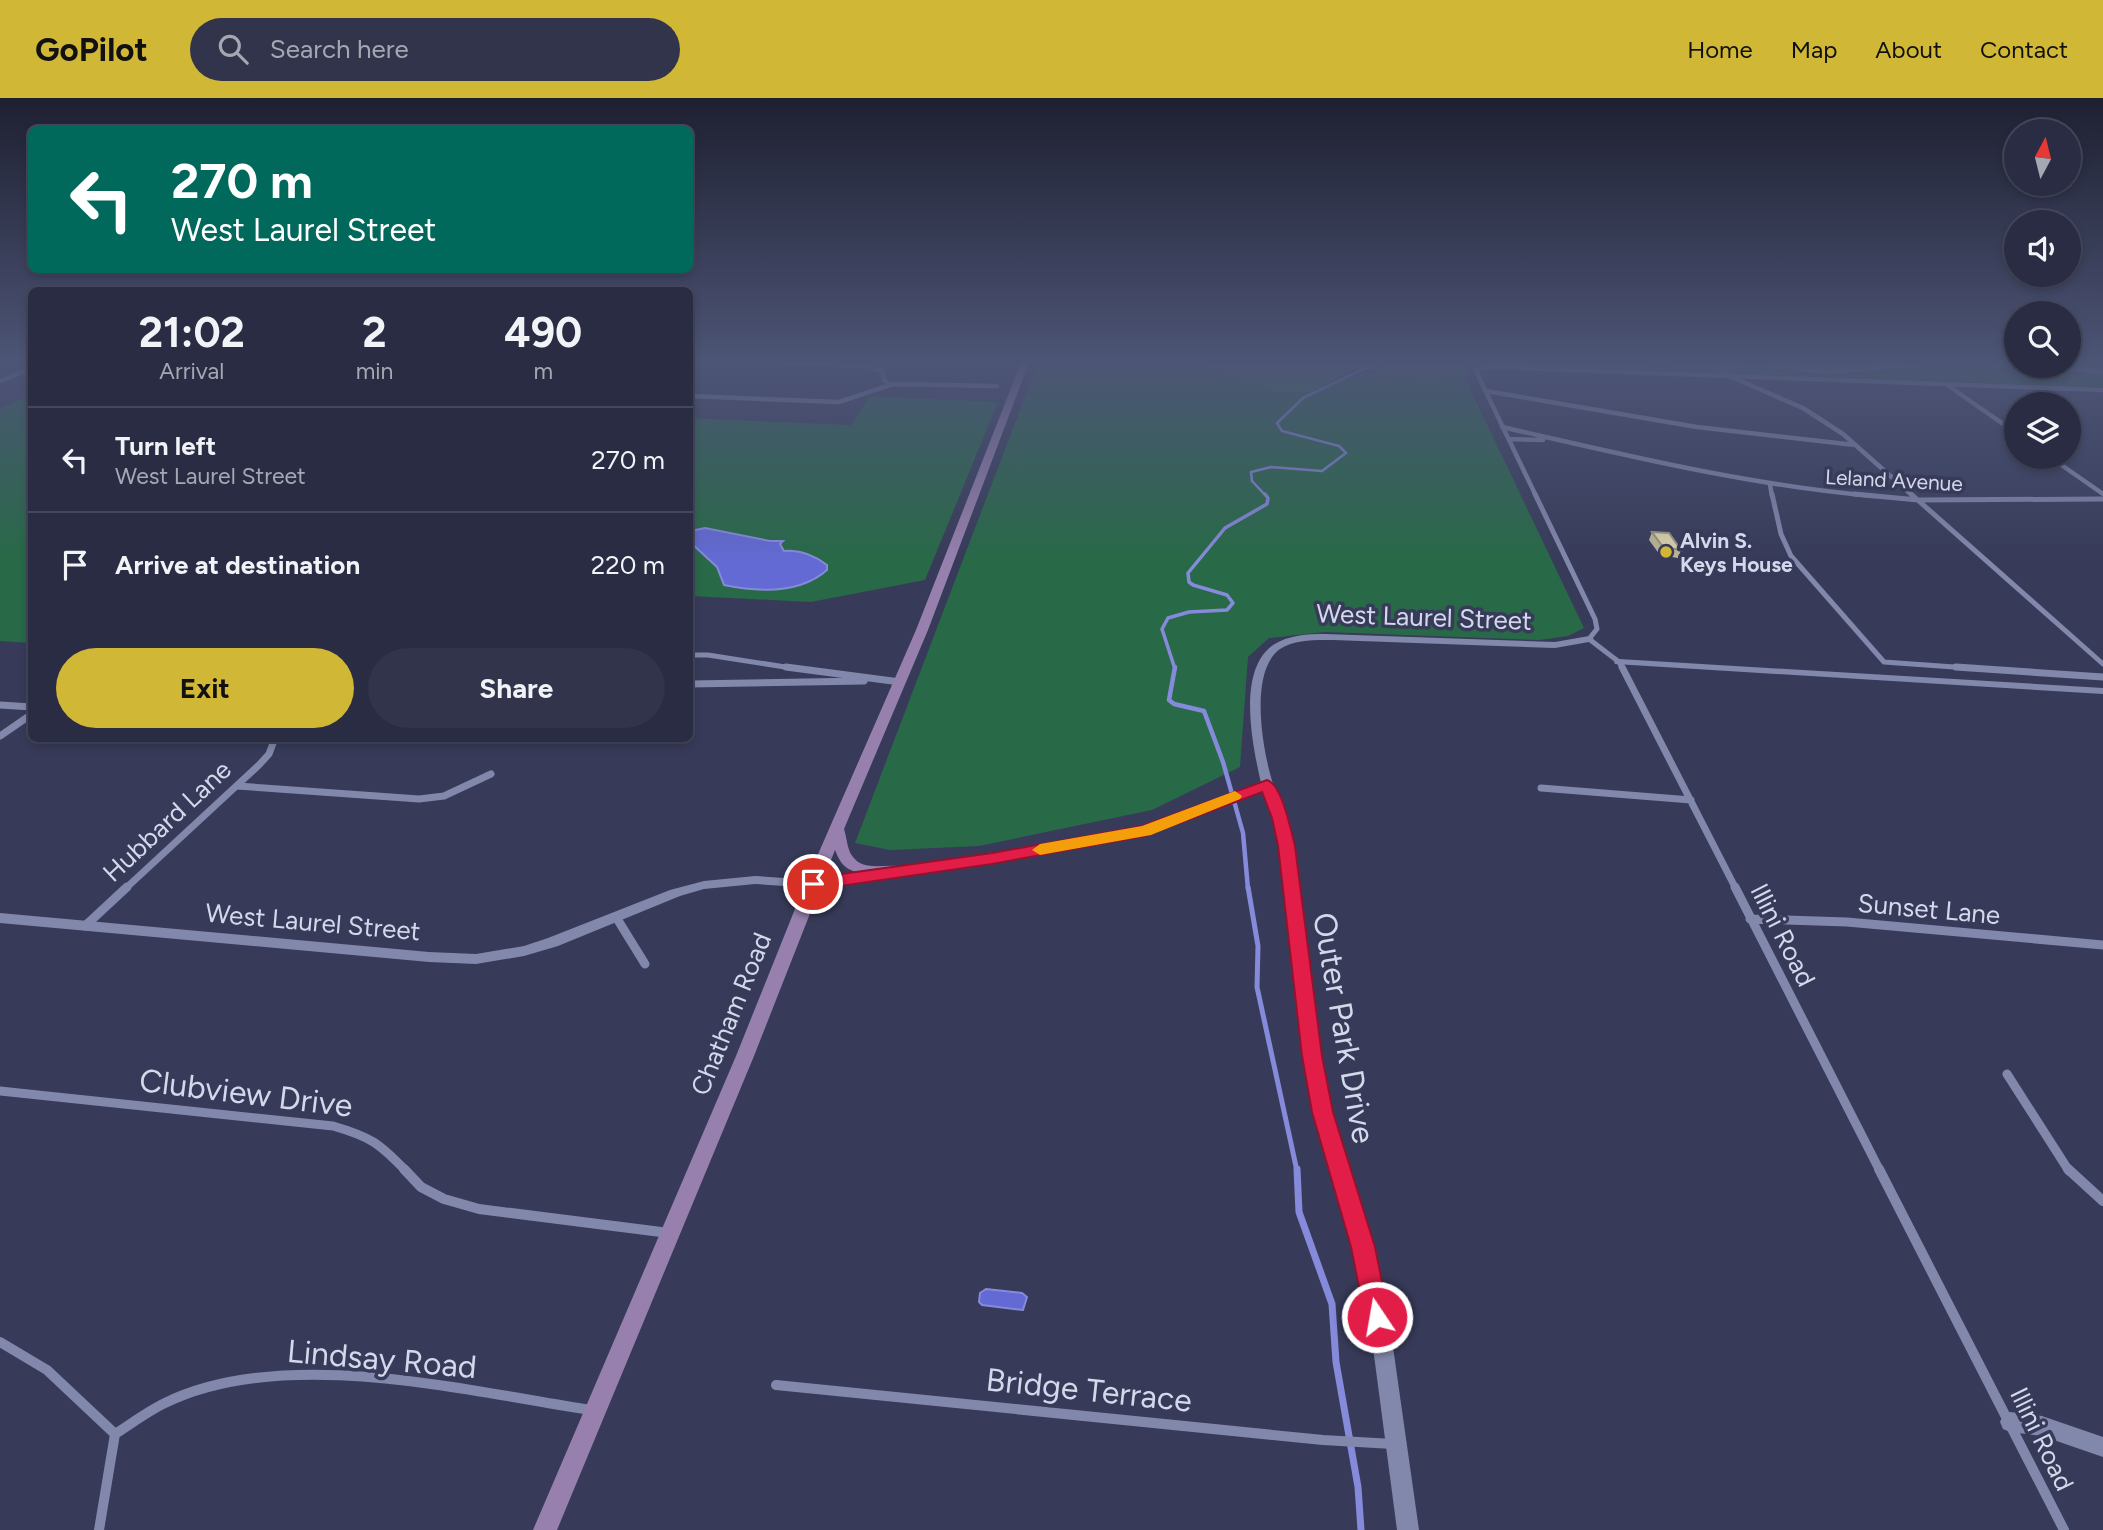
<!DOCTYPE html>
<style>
:root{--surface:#292c43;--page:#31344a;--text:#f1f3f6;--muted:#a5a7b2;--line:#45485c;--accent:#d1b736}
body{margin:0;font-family:Figtree,sans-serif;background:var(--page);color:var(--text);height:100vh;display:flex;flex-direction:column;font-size:26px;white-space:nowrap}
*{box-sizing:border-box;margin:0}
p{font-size:23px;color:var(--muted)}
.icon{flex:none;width:38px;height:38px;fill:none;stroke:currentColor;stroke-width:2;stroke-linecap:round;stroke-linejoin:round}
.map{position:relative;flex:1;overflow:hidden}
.drawer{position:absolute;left:28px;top:189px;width:665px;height:455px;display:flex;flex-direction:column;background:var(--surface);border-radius:10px;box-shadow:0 4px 10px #0003,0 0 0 2px var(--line)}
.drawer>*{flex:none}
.guide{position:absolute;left:28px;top:28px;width:665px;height:147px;border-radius:10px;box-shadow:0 4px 10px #0003,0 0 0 2px var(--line);background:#00695c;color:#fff;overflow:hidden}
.needle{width:46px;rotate:7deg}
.tools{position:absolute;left:2004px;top:21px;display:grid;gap:14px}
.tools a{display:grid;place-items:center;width:77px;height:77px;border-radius:50%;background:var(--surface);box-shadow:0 4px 10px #0003,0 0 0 2px var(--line);font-size:35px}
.pin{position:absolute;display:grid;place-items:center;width:60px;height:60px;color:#fff;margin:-30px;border:4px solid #fff;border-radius:50%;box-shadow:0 2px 7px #0007}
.me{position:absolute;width:77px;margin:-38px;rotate:348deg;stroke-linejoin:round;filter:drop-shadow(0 0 5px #0008)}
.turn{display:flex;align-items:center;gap:24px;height:147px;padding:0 28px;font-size:32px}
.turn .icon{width:91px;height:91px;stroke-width:2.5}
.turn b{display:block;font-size:49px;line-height:60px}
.eta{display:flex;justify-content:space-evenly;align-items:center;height:119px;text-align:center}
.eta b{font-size:42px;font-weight:700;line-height:49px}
.button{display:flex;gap:14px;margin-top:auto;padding:14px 28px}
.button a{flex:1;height:80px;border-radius:42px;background:var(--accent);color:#111;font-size:28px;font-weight:700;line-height:80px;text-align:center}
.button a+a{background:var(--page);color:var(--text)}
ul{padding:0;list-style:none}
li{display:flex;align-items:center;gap:21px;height:105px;padding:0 28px;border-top:2px solid var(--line)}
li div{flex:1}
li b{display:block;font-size:26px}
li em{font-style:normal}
header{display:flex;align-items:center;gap:42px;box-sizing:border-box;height:98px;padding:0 35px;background:var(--accent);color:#111}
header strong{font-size:33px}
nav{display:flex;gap:38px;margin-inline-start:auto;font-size:24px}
.search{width:490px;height:63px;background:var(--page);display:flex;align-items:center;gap:18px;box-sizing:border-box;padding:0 24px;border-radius:38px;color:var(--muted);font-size:26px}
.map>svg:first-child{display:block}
</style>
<header>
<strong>GoPilot</strong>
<div class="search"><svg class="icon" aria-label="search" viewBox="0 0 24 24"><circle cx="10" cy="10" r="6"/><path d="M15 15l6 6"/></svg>Search here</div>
<nav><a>Home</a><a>Map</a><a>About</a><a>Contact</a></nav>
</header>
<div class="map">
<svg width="2103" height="1432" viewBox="0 0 2103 1432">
<rect width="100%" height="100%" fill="#373b59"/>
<path fill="#286947" d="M1039,262h167l109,28 49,-15 100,3 120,252 -16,8 -29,4 -214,-8 -56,6 -21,19 -8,110 -88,43 -173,36 -89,4 -35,-7z
M1211,262h805v6h52l1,-6h34v27l-630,-23 -9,2 5,8 -94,-3z
M31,297v248l-31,-2v-233z
M870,298l128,6 -73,178 -114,22 -121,-6v-178l161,7z"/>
<path fill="#2f7852" d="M1189,262h183l-61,32h-35z
M1394,262h310l11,6 31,1 50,8 -85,-3 -55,-8 -7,2 7,4 -184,-5 -7,2 3,10 -25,-3 1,6 -15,2 -55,-9z
M1798,262h92l10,2 -49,5h-54l-6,-4z"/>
<path fill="#636ad3" stroke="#858bda" stroke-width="2" d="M705,430l65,13h13l-3,3 4,7c16,-2 30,4 43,14v5c-27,24 -69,22 -103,15l-7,-18 -27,-25v-11z
M986,1191l36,4 5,4 -4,13 -41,-5 -3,-3 1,-9z"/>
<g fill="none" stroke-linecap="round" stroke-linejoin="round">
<path stroke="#858bda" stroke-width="2.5" d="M1266,398l-14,-15 -1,-9 20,-5 51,4 24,-18 -7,-7 -57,-15 -5,-8 26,-25 79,-38"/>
<path stroke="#858bda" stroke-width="3.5" d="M1175,571l-13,-40 6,-11 21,-6 38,-2 6,-7 -6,-8 -34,-10 -4,-3 -1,-9 37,-45 42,-24 1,-6 -3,-4"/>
<path stroke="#858bda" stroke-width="4.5" d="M1175,569l-6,33 5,4 30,7 19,51 20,71 5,56"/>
<path stroke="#858bda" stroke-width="5" d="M1248,789l10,59 -1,41 40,184"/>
<path stroke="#858bda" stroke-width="7" d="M1297,1071l2,43 33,92 4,58 22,125 3,43"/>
<path stroke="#8288ab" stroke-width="4.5" d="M715,262l151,6 17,5 1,9 5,4
M1724,262l103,12 123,-11 66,2
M690,266l13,-4
M1746,266l-26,4 9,8 74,32 40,26 70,62
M2047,268l56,6
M0,283l32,-13
M1946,286l70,49
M1486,293l211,36 158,18
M690,298l149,6 54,-18 104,2
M1502,329c123,28 245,58 371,69
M1509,341l34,1
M2050,359l53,37
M1770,387l2,11
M1536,398l-61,-127 15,-2 613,23"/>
<path stroke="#8288ab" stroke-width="5" d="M1535,396l60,125 2,10 -8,10 30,23 4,7
M1772,396l9,40 10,22 93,106 98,7
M1854,396l64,6 185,-1
M1911,396l192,170
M690,557h18l90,14"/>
<path stroke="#8288ab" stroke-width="7" d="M786,569l114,15
M1622,569l114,222
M1956,569l147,10
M690,586l174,-3
M0,607l32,2
M0,638l32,-22
M237,688l182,13 25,-3 47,-22
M1541,690l150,12
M125,791l134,-124 10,-11 6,-16"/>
<path stroke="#8288ab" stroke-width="9" d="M1735,789l145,284
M616,819l29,47
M1750,821l97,3 256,23
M85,828l42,-39
M2007,976l62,97
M0,993l333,35c38,11 46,17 73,45"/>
<path stroke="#8288ab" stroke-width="10" d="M404,1071l17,18 23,12 35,10 190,24
M1879,1071l185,361
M2068,1071l35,32
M0,1244l47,28 68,64c16,-10 33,-23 50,-31 118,-58 301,-12 426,7
M776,1287l547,55 70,4
M99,1432l16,-96"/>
<path fill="#8288ab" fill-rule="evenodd" d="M1325,536l230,8 34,-6 5,3 -5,3 -34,6 -222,-8c-18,0 -37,-1 -53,9 -32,23 -17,103 -7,135 3,12 10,23 13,35 3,9 4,18 6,27l28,210 10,56 42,135 20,93 27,190h-22l-25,-190 -18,-93 -40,-135 -10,-56 -24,-210 -6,-28 -11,-27 -118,44 -294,49 -38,4 -58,-4 -51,5 -24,7 -122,50 -34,10 -48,8 -47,-2 -429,-39v-10l429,39 47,2 48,-8 24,-8 122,-48 34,-9 51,-5 58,4 38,-4 292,-49 118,-44c-8,-36 -25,-112 12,-138 15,-10 35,-11 52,-11z
M1619,561l484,29v6l-488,-30 -1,-2z
M2010,1314l32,4 61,21v20l-61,-21 -32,-4 -7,-3 -3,-7 3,-7z"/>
<path fill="#9780ad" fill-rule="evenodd" d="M1022,262h8l-102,270 -84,199c3,9 3,21 9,28 14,19 45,0 59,15 -9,10 -53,4 -65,-4 -6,-4 -9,-11 -12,-18l-81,206 -197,474h-24l203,-474 69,-172 111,-254z"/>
</g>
<path fill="#bdb695" d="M1652,434l29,18 -3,8 -18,-3 -11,-15z"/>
<path fill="#dcd4ad" stroke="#9a9479" stroke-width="2" d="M1652,434l17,1 12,17 -18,-3z"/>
<linearGradient id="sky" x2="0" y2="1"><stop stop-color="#1e2031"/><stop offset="0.57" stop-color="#4d5576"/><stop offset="1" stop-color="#4d5576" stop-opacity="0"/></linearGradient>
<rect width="2103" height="463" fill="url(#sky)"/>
<path fill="#e11d48" stroke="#92132f" stroke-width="2" d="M1267,682c15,4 24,51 28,66l27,210 11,56 42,135 14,70 -3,8 -9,3 -8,-3 -4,-8 -14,-70 -39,-135 -10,-56 -24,-210 -6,-28 -10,-26 -117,44 -153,28 -179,26 -9,-6 9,-6 179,-25 150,-27z"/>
<path fill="#f59e0b" d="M1235,693l7,5 -2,3 -89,36 -111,20 -8,-5 8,-6 102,-18z"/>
<circle fill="#d1b736" stroke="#373b59" stroke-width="2.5" cx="1666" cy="454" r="7"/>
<g text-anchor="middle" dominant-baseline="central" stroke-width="7" stroke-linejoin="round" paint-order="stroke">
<g font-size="21" fill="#d4d8eb" stroke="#373b59">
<text transform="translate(1894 382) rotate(3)">Leland Avenue</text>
</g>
<g font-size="21" font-weight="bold" fill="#d4d8eb" stroke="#373b59" text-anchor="start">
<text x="1680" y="442">Alvin S.<tspan x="1680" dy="24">Keys House</tspan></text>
</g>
<g font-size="26" fill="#d4d8eb" stroke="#373b59">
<text transform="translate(1424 519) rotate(2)">West Laurel Street</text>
<text transform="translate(167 723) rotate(-43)">Hubbard Lane</text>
<text transform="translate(1929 811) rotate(5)">Sunset Lane</text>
<text transform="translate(313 824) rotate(5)">West Laurel Street</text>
<text transform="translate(1783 837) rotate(63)">Illini Road</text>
<text transform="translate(731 916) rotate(-68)">Chatham Road</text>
<text transform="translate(2042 1341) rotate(64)">Illini Road</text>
</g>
<g font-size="32" fill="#d4d8eb" stroke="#373b59">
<text transform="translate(1344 930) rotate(80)">Outer Park Drive</text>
<text transform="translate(246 995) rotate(7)">Clubview Drive</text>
<text transform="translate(382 1261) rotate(5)">Lindsay Road</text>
<text transform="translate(1089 1292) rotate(6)">Bridge Terrace</text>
</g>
</g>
</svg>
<div class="tools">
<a><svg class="needle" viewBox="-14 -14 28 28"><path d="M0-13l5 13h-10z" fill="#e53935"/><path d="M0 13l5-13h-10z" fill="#a5a7b2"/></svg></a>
<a><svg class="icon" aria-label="sound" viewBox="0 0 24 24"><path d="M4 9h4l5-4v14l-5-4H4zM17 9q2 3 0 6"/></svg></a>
<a><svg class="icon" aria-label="search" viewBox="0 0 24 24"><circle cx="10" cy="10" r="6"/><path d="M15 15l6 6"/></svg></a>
<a><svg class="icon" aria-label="layers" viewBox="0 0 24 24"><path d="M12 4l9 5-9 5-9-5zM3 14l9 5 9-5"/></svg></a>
</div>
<div class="pin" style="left:813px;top:786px;background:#d93025"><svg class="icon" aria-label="arrive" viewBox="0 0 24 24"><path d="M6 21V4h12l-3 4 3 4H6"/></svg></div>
<svg class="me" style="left:1377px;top:1219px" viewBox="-20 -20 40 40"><circle r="17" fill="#e11d48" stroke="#fff" stroke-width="3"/><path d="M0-11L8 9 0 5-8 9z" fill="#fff"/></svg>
<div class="guide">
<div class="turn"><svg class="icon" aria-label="left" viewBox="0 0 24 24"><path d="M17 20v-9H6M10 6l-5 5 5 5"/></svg><div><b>270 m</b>West Laurel Street</div></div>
</div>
<section class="drawer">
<div class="eta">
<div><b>21:02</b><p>Arrival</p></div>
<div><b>2</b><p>min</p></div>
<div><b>490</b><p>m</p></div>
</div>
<ul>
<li><svg class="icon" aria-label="left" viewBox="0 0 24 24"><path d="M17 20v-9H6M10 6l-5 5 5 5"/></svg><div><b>Turn left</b><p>West Laurel Street</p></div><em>270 m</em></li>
<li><svg class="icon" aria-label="arrive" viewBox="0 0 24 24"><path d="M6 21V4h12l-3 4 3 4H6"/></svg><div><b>Arrive at destination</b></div><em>220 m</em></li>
</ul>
<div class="button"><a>Exit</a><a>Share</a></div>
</section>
</div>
